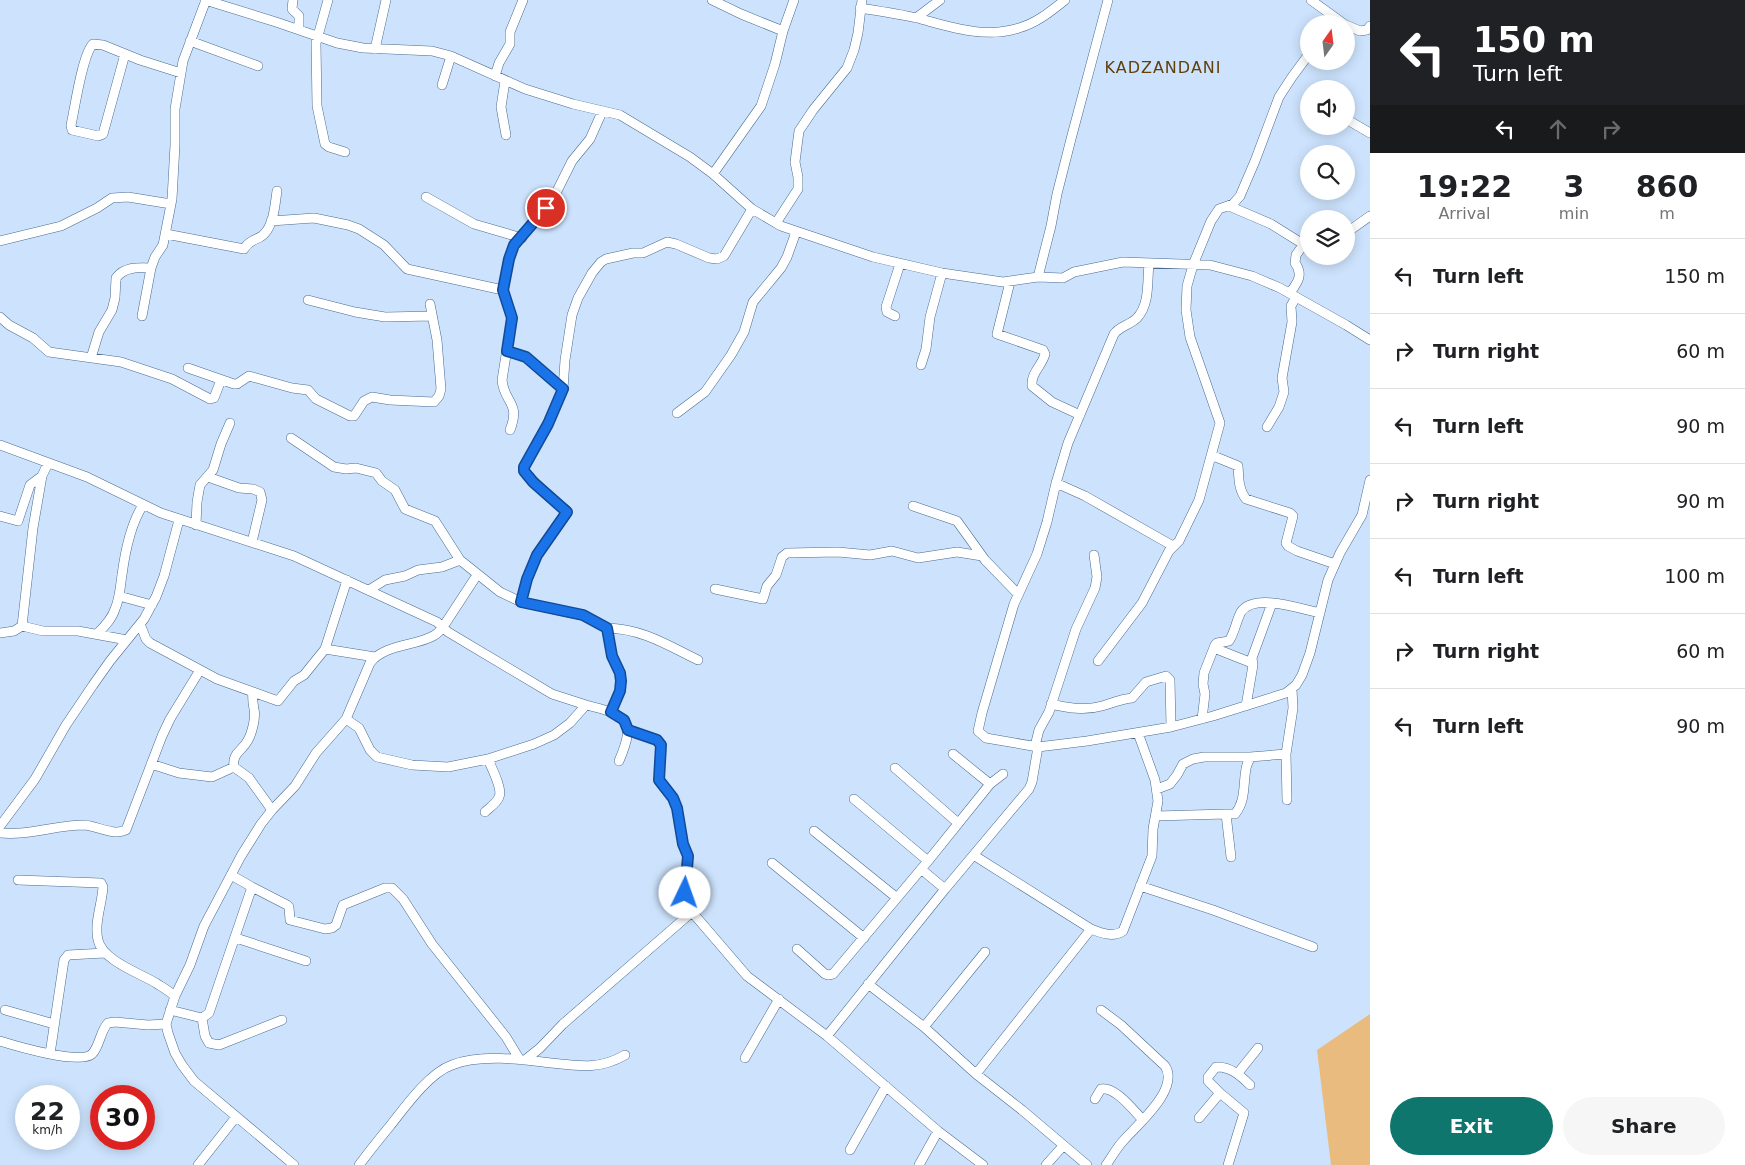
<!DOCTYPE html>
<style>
:root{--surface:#fff;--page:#f6f6f6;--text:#202124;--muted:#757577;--line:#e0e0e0;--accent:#0f766e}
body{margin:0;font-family:"DejaVu Sans",sans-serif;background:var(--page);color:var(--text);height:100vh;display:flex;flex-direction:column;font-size:19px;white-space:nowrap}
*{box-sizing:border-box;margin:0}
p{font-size:16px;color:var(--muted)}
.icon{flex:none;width:28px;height:28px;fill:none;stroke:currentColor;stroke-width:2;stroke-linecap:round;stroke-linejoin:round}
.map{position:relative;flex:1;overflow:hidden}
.drawer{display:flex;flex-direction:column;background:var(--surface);width:375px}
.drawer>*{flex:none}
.hud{background:#202124;color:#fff;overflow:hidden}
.needle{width:32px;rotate:14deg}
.tools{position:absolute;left:1300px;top:15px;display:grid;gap:10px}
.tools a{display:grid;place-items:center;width:55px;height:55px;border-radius:50%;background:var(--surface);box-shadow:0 2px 12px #0003;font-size:25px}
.speed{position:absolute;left:15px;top:1085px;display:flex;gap:10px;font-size:25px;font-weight:700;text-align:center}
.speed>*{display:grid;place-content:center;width:65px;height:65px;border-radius:50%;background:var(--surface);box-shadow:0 2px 12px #0003;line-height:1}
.speed small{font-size:12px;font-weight:400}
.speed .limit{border:8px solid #d22;background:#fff;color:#111}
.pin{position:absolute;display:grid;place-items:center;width:42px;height:42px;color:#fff;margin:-21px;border:2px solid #fff;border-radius:50%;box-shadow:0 1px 5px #0007}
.me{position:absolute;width:55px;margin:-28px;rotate:3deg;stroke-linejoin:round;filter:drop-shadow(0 0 4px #0008)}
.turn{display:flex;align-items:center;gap:18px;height:105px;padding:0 20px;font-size:22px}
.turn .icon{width:65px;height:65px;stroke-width:2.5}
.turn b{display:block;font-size:35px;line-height:42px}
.lanes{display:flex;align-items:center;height:48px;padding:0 20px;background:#0003;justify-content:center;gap:25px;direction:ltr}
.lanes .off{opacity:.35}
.eta{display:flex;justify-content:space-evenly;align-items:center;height:85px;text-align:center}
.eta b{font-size:30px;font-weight:700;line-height:35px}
.button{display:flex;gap:10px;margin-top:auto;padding:10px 20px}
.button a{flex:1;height:58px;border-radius:30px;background:var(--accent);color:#fff;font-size:20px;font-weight:700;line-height:58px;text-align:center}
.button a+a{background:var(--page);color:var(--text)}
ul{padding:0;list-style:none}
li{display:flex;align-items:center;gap:15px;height:75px;padding:0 20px;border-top:1px solid var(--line)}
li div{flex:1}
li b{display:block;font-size:19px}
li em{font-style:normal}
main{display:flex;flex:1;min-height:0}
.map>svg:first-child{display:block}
</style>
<main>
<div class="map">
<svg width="1370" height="1165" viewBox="0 0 1370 1165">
<rect width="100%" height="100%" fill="#cde3fd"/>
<path fill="#eabb7e" d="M1370,1014v151h-39l-14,-115z"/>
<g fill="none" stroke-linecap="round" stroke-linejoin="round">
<defs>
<path id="minor" d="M205,0l71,22 61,21 26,5 69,3 19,5 74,33 48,15 47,11 70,42 23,17 39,35 29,17 92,31 69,16 61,9 35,-5 25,1 11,-6 49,-10 87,3 42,11 28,12 66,37 24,15
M293,0l-1,9 7,7v14
M328,0l-12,43 1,63 8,38 4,3 16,5
M712,0l29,14 42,17
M1311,0l33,24
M860,8c19,3 39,6 57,10 34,9 67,21 102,10 18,-5 32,-17 46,-28
M916,18l24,-18
M1325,24l5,-10
M1346,25l14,6 7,-1 3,-4
M190,41l68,25
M375,49l11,-49
M125,54l-22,80 -5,2 -26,-6 -1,-5c4,-17 11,-70 22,-81l10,1 37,15 41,13
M495,76l4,-13 11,-19v-12l13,-32
M505,81l-4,26 5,28
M442,85l9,-29
M1346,119l24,14
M713,174l48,-68 14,-42 8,-33 11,-31
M426,197l48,27 48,14
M1229,206l42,18 32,20
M271,221l43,-3 34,7 11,4 25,16 23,24 96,21
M776,223l22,-34v-12l-3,-15 4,-31 14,-21 34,-42 7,-18 4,-17 4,-33
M1346,233l24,-17
M166,234l78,15c7,-12 15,-8 21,-16 9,-10 10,-29 12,-42
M0,241l61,-15 36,-18 15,-10 16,-1 43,7
M1038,277l13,-51 6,-32 14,-55 37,-139
M1010,282l-13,52 46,16 2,4c-3,12 -14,18 -13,32l20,16 28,13
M1290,293c7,-10 14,-18 5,-30l1,-8 13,-18
M308,300l47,12 30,5 47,-1
M142,316l9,-48 4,-11 8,-12 9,-46 3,-54v-36l8,-48 23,-61
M895,316l-8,-4 -1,-5 14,-43
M0,317l9,8 24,13 16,14 72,10 51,17 38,20 4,-1 7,-18
M507,351l19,6 37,32 -15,35 -24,43v4l24,25 18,14 1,3 -30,42 -10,24 -6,23
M91,358l8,-26 13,-22 3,-12 1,-20c8,-11 22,-11 35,-10
M921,365l5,-16 4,-32 12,-44
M188,368l46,16h3l12,-8 43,12 16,2 8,9 34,17h4l10,-15 8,-4 18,3 44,2 5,-6 2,-7 -4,-49 -7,-36
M563,389l2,-29 7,-45 6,-17 14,-25 9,-11 5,-3 27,-6h10l24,-11 9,2 33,14 8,1 7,-3 28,-47
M677,413l28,-21 26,-37 13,-23 9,-30 28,-34 6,-11 9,-25
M1267,427l12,-20 5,-15 -2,-14 10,-56 -1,-16 5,-9
M510,430c11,-28 -6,-27 -8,-50l10,-62 -9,-28 6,-31 5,-14 38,-44 20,-40 18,-22 12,-27
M291,438l43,29 12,2 10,-1 20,5 6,8 13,9 10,19 30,12 25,39 40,32 21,10 64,14 22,12 5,29 8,16 1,8 -1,10 -9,21
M0,445l87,32 74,36 133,43 143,66 11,10 104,62 34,11
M1211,455l27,11c1,11 0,23 8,33l44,14 3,3 -7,27 2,3 9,5 38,13
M48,463l-6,13 -9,52 -11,98 21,5h35l49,9
M208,477l31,11 14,1 7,3 2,8 -10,42
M1056,483l29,13 88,50
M913,506l44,15 28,39 33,34
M0,516l18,5 12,-36 12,-9
M196,525l1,-23 3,-17 13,-15 8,-26 9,-21
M715,589l48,10 4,-13 9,-11 6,-18 5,-4 51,-1 32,3 22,-4 26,7 39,-6 25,4
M369,590l16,-10 20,-4 13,-6 24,-3 18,-7
M119,596l33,9
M140,624l6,15 4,4 67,36 61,22 16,-20 10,-6 21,-26 22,-69
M607,628c36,1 60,17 91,32
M0,633l14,-2 8,-5
M97,634c7,-7 15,-15 18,-25 5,-11 5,-22 7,-34 3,-23 8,-50 21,-70
M1214,648l38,15
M325,649l50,8
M1098,661l44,-58 27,-52 10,-10 20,-41 21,-77 -30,-86 -4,-27 1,-24 6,-21 18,-44 8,-12 14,-5 7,-8 15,-35 24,-64 13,-20 17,-23
M253,693c-1,6 0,10 1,16 2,8 -2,24 -6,31 -6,12 -16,12 -14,27l15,11 23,32
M1051,704c18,4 33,7 51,2 10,-3 19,-7 30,-8l14,-16 20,-6 4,4 1,47
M1246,706l7,-41 -1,-7 20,-55
M346,719l13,9 11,22 7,7 35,8 36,2 40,-8 46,-15 20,-9 16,-12 16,-18c41,10 51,14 33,56
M1202,719l3,-25 -2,-10 1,-11 11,-28 2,-2 12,-2c6,-9 7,-20 12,-29 13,-20 60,-3 79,1
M628,730l29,10 4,5 -2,35 14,18 4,10 6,36 5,12 -3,37 3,13 4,6 55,64 80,60 111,95 -19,34
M1035,746l4,-16 10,-18 27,-83 19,-41 2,-11 -3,-22
M1038,747l-52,-9 -8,-7 4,-18 32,-109 23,-50 10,-32 9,-39 12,-40 46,-109c6,-8 16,-9 23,-16 13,-14 10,-36 12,-54
M953,754l37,30
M151,764l28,9 33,4 22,-10
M895,768l63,55
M1157,789l13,-5 7,-9 6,-11 10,-5 11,-2h46l36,-3
M854,799l74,62
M1287,800l-1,-46 7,-46 -1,-19
M485,812c4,-4 12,-9 14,-15 4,-8 -8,-30 -11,-38
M1226,814h9c11,-13 8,-30 11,-45 0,-4 3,-7 4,-12
M1156,816l70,-2 5,43
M0,826l35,-47 31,-54 27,-40 17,-24 34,-42 12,-22 8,-21 15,-56
M814,831l83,67
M0,833c28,3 56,-8 84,-8 14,1 29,11 42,5l36,-94 8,-17 30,-49
M975,856l116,73 -115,145
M772,863l92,75
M921,869l24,20
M231,875l21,12 35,18 2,2 1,13 35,9 7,-1 4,-3 7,-20 42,-17h7l11,11 29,45 74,93 14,23
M18,880l83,3 2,4c-1,17 -9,36 -5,53 4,20 41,33 58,43 6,4 13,8 19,13
M1140,886l73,24 100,37
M1091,929c10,4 22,9 32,2l29,-75 1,-27 5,-28 -3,-21 -17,-47
M236,938l70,23
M797,949l28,25 3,1 5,-1 95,-113 62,-77 13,-10
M868,984l56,43 52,47 46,36 65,55
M5,1010l49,14
M170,1010l32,8 7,-5 43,-126
M1101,1010l20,15 44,41c15,23 -27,58 -41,74 -7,7 -12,17 -18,25
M202,1018l3,18 4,7 10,2 63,-25
M924,1027l61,-75
M827,1036l118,-147 84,-100 3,-7 6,-35 49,-6 84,-14 42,-11 73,-23 10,-8 6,-10 8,-22 18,-73 12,-27 22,-38 8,-35
M0,1041c16,5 80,24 92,13 8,-8 8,-23 16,-31l7,-1 33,3 18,-1
M50,1054l14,-94 4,-5 37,-2
M745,1058l34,-59
M525,1060l15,-12 23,-24 129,-112
M1238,1073l20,-25
M1095,1099l6,-10c14,-3 32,21 42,31
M1199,1118l21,-25
M938,1131l45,34
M850,1150l36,-64
M198,1165l38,-48
M294,1165l-100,-84 -12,-16 -7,-12 -7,-20 -2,-9 9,-28 15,-31 14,-39 37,-70 20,-32 11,-14 23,-24 21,-33 30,-34 24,-56c13,-18 43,-17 61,-26 5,-2 9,-6 12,-10l34,-52
M359,1165c10,-13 20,-26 31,-39 15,-19 39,-53 62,-61 28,-11 69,-6 99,-2 28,3 48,7 74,-8
M1046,1165l17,-19
M1228,1165l16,-52 -24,-20 -12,-12v-4l8,-10c14,-1 25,9 34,18"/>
</defs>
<use href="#minor" stroke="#496a8f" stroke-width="10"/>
<use href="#minor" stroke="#fff" stroke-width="9"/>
</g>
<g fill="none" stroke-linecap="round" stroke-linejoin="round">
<defs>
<path id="route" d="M546,208l-32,37 -5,14 -6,31 9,28 -5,33 19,6 37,32 -15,35 -24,43v4l9,11 34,30 -30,43 -10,24 -6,23 62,13 24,13 5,28 8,17 1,8 -1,10 -9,21 13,8 4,10 29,10 4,5 -2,35 14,18 4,10 6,36 5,12 -3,37"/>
</defs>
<use href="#route" stroke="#114b97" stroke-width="12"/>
<use href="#route" stroke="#1a73e8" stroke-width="9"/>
</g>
<g text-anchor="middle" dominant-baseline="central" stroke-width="4" stroke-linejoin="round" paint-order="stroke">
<g font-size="16" letter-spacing="1" fill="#62400a" stroke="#cde3fd">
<text x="1163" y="67">KADZANDANI</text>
</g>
</g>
</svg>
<div class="tools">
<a><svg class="needle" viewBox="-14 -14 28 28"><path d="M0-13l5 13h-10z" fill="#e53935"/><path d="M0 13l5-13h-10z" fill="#757577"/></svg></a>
<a><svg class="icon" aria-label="sound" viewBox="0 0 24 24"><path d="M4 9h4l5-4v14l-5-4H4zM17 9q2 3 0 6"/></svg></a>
<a><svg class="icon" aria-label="search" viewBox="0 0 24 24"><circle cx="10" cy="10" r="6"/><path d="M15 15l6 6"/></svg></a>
<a><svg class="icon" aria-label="layers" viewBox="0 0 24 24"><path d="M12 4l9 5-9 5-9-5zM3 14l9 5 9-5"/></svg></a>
</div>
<div class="speed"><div>22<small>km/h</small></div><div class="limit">30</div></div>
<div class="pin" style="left:546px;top:208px;background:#d93025"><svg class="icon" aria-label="arrive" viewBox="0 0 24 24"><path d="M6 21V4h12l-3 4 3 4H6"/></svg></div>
<svg class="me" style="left:685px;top:893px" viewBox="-20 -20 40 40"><circle r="19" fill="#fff"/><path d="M0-13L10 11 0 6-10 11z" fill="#1a73e8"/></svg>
</div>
<section class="drawer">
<div class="hud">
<div class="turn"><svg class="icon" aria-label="left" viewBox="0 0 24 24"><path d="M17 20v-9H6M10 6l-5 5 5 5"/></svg><div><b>150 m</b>Turn left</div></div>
<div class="lanes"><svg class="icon" aria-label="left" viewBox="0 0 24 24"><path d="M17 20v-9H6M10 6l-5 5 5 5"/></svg><svg class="icon off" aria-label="ahead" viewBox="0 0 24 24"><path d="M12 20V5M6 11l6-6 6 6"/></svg><svg class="icon off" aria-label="right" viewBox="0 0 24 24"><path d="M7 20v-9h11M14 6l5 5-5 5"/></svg></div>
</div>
<div class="eta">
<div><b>19:22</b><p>Arrival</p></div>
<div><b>3</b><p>min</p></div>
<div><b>860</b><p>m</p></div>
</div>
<ul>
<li><svg class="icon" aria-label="left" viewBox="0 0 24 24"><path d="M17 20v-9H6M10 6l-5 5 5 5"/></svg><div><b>Turn left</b></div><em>150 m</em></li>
<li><svg class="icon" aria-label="right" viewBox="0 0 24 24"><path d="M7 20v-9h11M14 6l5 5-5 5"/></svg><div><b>Turn right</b></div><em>60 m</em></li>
<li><svg class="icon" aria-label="left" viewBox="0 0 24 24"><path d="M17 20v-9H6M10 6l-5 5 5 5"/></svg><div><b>Turn left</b></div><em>90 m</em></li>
<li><svg class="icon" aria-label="right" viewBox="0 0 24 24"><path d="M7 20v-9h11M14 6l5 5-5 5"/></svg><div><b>Turn right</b></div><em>90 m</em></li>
<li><svg class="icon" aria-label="left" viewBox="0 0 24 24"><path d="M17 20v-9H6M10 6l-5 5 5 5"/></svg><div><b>Turn left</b></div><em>100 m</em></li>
<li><svg class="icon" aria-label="right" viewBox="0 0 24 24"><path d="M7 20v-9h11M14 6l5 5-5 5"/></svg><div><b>Turn right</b></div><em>60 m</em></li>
<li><svg class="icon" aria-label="left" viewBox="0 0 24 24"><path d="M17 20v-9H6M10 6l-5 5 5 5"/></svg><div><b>Turn left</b></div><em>90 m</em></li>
</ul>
<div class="button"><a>Exit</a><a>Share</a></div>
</section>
</main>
